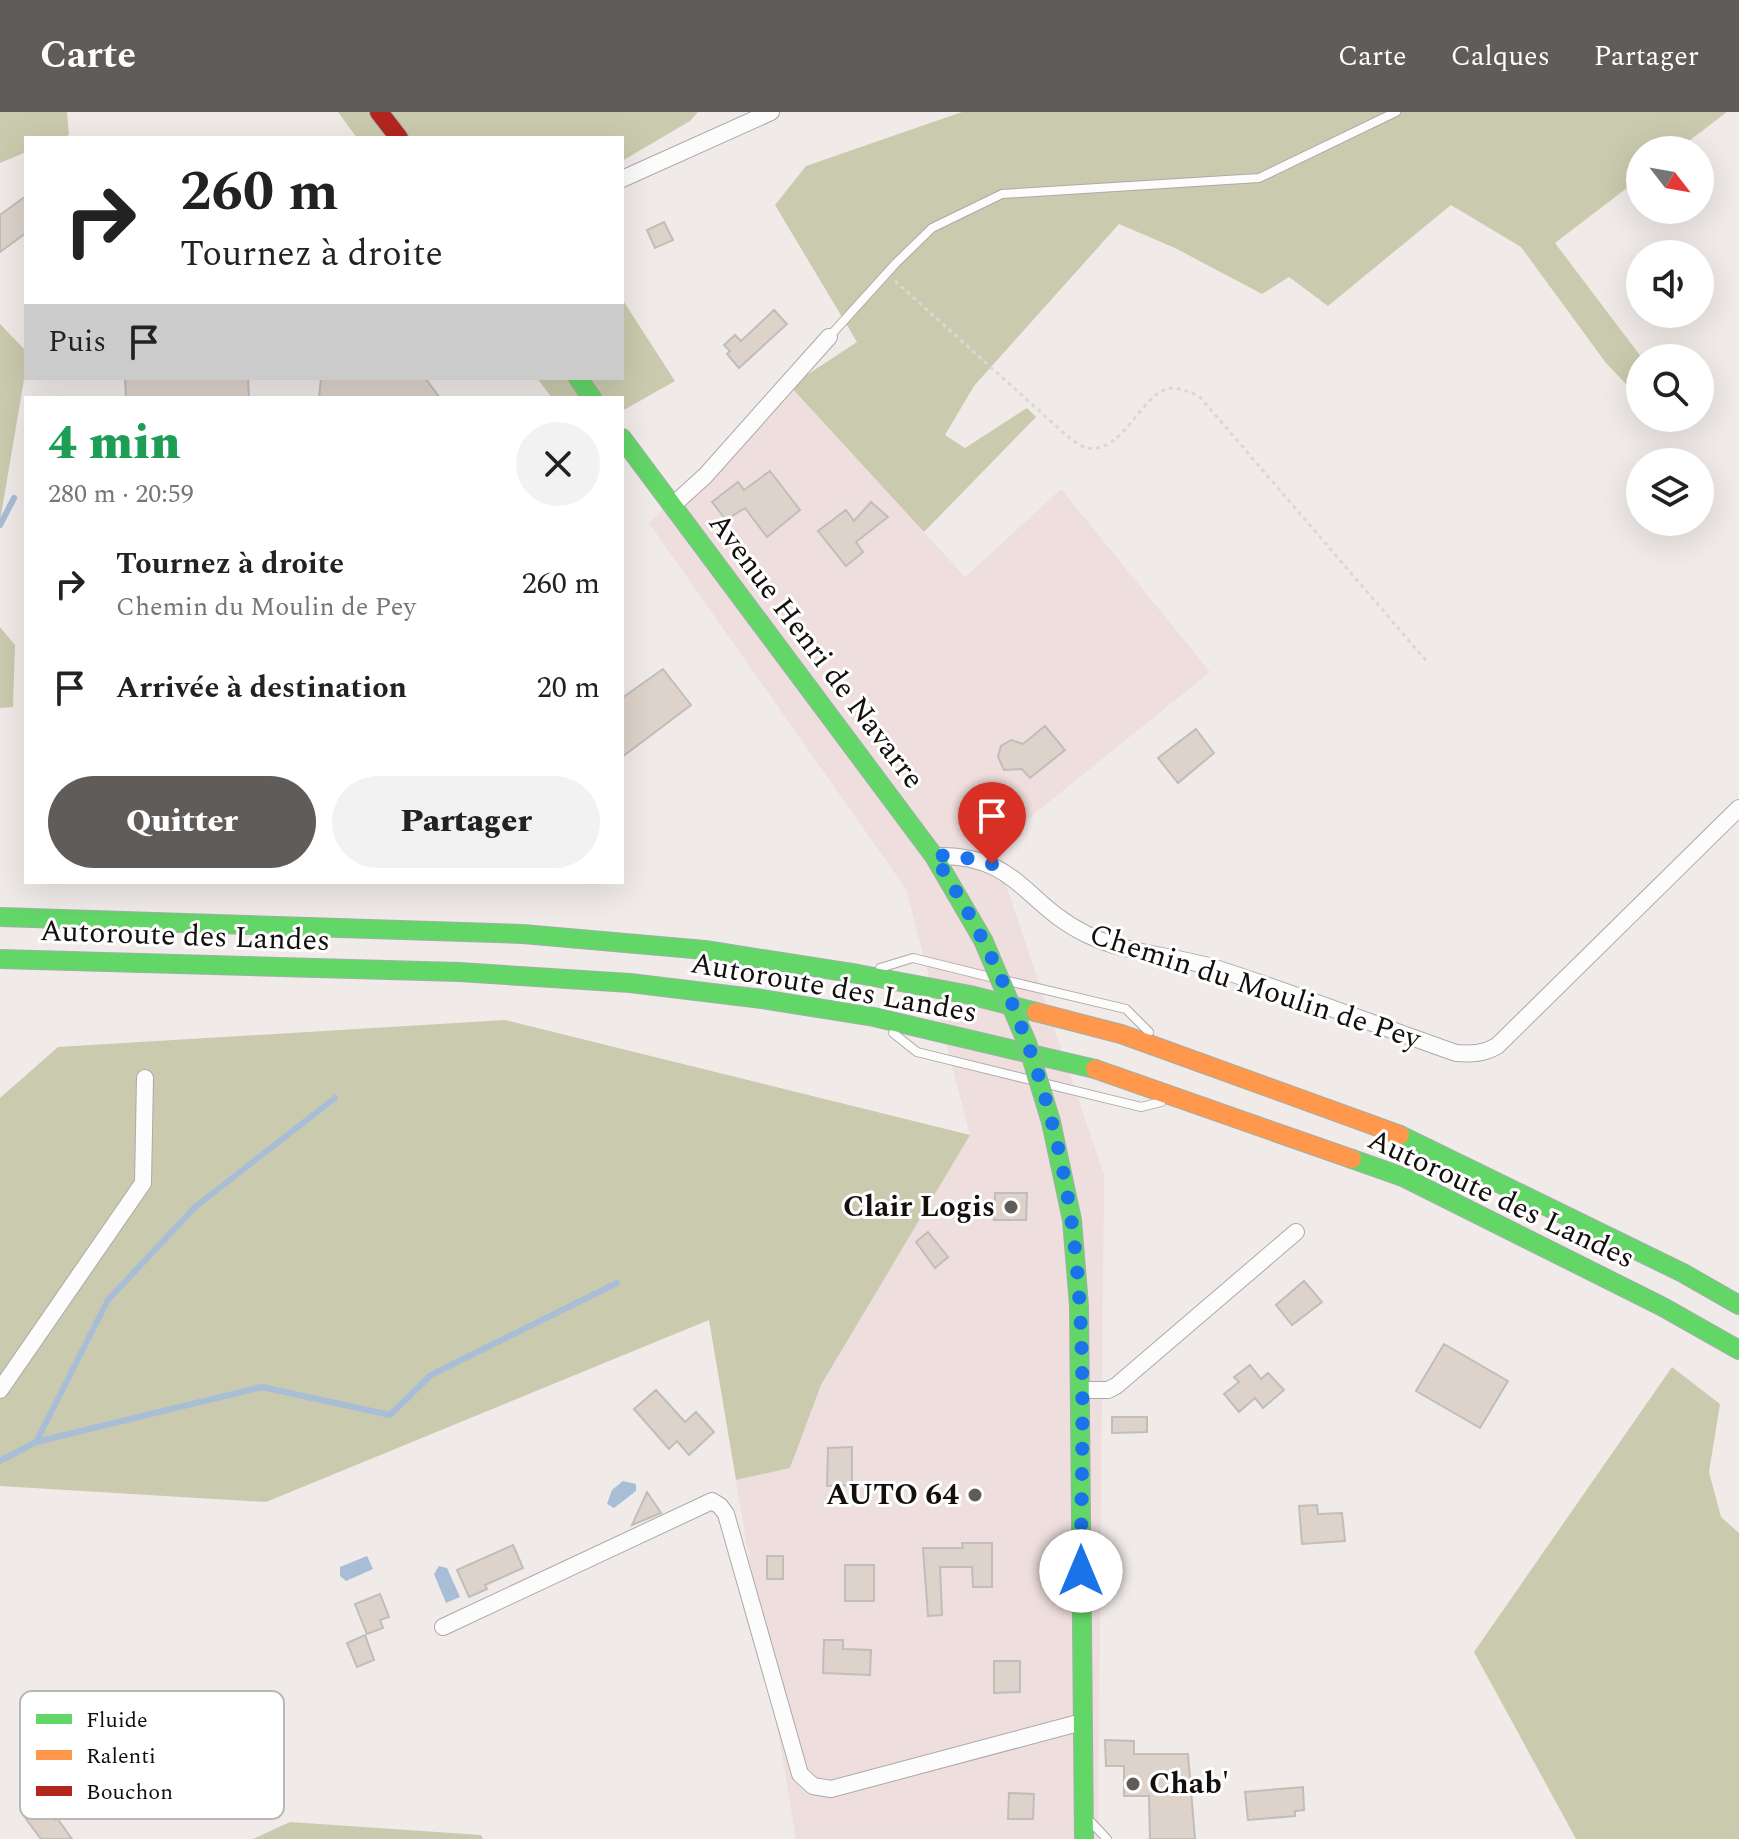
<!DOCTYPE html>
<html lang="fr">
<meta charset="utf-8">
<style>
:root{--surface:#fff;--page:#f2f2f2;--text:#222;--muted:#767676;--accent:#605c5a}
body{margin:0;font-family:Spectral,serif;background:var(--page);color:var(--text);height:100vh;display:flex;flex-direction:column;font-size:30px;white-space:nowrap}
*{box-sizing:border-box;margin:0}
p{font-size:26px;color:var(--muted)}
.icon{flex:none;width:44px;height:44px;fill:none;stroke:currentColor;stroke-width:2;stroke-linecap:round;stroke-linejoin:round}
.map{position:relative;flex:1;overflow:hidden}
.side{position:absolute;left:24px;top:284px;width:600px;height:488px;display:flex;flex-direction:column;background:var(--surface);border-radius:0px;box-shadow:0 8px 32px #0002}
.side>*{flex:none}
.banner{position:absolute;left:24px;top:24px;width:600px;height:244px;border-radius:0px;box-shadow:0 8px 32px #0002;background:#fff;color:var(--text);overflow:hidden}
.needle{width:52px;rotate:121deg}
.buttons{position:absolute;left:1626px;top:24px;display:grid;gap:16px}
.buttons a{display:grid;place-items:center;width:88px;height:88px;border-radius:50%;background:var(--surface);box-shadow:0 8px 32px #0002;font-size:40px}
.pin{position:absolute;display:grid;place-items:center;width:68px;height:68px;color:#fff;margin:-82px -34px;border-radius:50% 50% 50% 0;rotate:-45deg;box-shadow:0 0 8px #0007}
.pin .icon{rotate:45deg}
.me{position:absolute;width:88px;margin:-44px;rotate:0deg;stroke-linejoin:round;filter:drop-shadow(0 0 6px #0008)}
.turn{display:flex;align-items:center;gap:28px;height:168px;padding:0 24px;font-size:36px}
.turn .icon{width:104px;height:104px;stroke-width:2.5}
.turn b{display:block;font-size:56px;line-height:68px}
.then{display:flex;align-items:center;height:76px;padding:0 24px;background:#0003;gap:16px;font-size:30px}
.round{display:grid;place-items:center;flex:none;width:84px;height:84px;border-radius:42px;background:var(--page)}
.overview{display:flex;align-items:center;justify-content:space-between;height:136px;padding:0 24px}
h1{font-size:48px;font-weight:800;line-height:60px;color:#1e9e55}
.cta{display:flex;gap:16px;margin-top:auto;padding:16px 24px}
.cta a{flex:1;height:92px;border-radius:48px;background:var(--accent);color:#fff;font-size:32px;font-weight:800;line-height:92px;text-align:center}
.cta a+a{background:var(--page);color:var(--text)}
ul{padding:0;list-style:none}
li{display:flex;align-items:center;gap:24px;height:104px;padding:0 24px}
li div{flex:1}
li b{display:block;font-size:30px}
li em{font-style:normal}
header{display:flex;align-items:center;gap:48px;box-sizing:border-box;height:112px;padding:0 40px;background:var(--accent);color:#fff}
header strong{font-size:38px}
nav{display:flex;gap:44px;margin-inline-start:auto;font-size:28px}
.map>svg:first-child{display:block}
</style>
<header>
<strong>Carte</strong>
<nav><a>Carte</a><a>Calques</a><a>Partager</a></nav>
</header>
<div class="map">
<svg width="1739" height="1727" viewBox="0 0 1739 1727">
<rect width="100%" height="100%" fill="#f0ebe8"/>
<path fill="#eededd" d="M790,274l175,191 96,-88 149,183 -217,175 111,328 -6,664h-302l-60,-359 54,-12 31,-83 149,-250 -64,-246 -257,-366z"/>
<path fill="#cacaae" d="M0,0h67l2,23 -8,3h-35v14l-26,11z
M338,0h360l-8,9 -68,40v-23h-265z
M962,0h765l-50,38h-37v28l-85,65 87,115h-2v41l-34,-36 -85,-116 -70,-42 -123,101 -39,-29 -27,17 -87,-46 -56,-24 -145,162 -29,49 20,13 62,-40 9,9 -112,115 -134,-146 67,-44 -82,-137 31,-39z
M622,187l53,82 -53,30v-13h-70l-15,-20h85z
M0,212l26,27v17l-26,153z
M0,515l15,18 -2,62 -13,1z
M505,908l465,115 -149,250 -31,83 -54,12 -27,-160 -443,182 -266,-16v-388l58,-51z
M1672,1255l48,37 -11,68 12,45 18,16v306h-163l-102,-187z
M290,1710l191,13 2,4h-230z"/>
<path fill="#a8bdd6" d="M623,1369l13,3v7l-22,17 -7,-4 5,-14z
M367,1444l6,13 -27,12 -6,-5v-9z
M439,1454l8,2 13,29 -14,6 -12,-29z"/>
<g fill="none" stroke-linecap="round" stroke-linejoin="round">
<path stroke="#a8bdd6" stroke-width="6" d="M0,413l14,-27
M36,1330l226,-55 128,28 41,-40 186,-92
M0,1349l36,-19 72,-142 87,-93 140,-109"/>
</g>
<path fill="#ddd3cb" stroke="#c1bdba" stroke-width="2" d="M26,84v37l-26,19v-37z
M664,110l9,18 -18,8 -8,-18z
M774,198l13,14 -48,44 -12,-14 3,-3 -6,-6 11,-10 6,6z
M125,266h123l1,20h-123z
M321,266h104l15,20h-121z
M770,359l30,39 -33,27 -22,-29 -19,12 -14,-18 26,-20 6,8z
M871,390l17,15 -32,25 7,10 -17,14 -28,-35 28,-21 8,11z
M663,557l28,36 -69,52v-59z
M1045,614l20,24 -35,28 -8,-9 -18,1 -6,-13 3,-11 10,-6 12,4z
M1196,617l18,24 -36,30 -20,-25z
M995,1081h32l-1,27h-32z
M928,1120l20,25 -13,11 -19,-26z
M1304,1169l18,21 -30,23 -16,-20z
M1444,1232l64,37 -28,47 -64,-37z
M1250,1253l11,14 7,-6 16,17 -21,18 -8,-10 -16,14 -15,-18 15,-12 -5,-5z
M656,1278l29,32 11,-10 18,20 -25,23 -12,-14 -8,8 -35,-40z
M1112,1305h35v15l-35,1z
M852,1335v38l-25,1 1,-38z
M647,1380l14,21 -29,12z
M1317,1393l1,9 24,-1 3,28 -43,3 -3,-38z
M962,1431h30v44h-19l-1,-20h-32l2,48 -14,1 -5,-68h40z
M513,1433l10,23 -38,17 2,4 -18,8 -12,-27z
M767,1444h16v23h-16z
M845,1453h29v36h-29z
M380,1482l9,23 -9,3 3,8 -16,6 -12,-30z
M365,1523l9,25 -17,7 -10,-24z
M824,1528h19v9l28,1 -1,25 -47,-2z
M994,1549h26v31l-26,1z
M1105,1628l29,1v13h54l7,85h-45l-1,-43h-25v-30h-18z
M1303,1675l1,23 -9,1v5l-47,4 -3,-28z
M1009,1681l25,1 -1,25h-25z
M45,1694l10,14 2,-2 15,21h-31l-15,-20z"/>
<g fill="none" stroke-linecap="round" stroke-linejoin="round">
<defs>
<path id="lane" d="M829,225l67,-74 36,-35 70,-34 257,-16 137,-66
M880,856l33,-10 81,20
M1008,869l118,28 23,23
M893,921l24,19 224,55 20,-5
M1091,1710l16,17"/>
<path id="street" d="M622,67l149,-67
M672,394l33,-30 124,-139
M934,744c83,-3 90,48 152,78 39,20 87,21 129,34 81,26 161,57 241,85 16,1 27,1 41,-7l242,-238
M0,1278l143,-207 2,-105
M1081,1278h27l8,-4 180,-154
M443,1515l269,-126 8,5 6,8 74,260 13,12 18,3 251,-67"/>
<path id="fast" d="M578,266l14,20
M622,326l312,418 49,84
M0,805l523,17 182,16 153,24 112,21 66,17
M0,847l459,13 171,11 132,16 112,18 221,52
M1051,1010l21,98 7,86 5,533
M1400,1023l283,138 56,32
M1352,1047l51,18 260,130 76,43"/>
<path id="slow" d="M1036,900l85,22 279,101
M1095,957l257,90"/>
<path id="jam" d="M379,0l20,26"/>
</defs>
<use href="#lane" stroke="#ada9a7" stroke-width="10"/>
<use href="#street" stroke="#ada9a7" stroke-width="18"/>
<use href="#fast" stroke="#a0afa8" stroke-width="20"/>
<use href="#slow" stroke="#a0afa8" stroke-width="20"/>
<use href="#jam" stroke="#a0afa8" stroke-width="20"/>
<path stroke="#dad8d7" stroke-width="3" stroke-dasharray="4 4" stroke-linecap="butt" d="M895,169l171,154c7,5 14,12 22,13 37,6 55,-61 86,-60 9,1 17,5 25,8l230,268"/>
<use href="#lane" stroke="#fdfcfc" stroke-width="8"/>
<use href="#street" stroke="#fdfcfc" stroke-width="16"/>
<use href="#fast" stroke="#63d668" stroke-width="18"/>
<use href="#slow" stroke="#ff974d" stroke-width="18"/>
<use href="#jam" stroke="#b3261e" stroke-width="18"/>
<defs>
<path id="fast-bridge" d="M983,828l44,103 24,79"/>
</defs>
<use href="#fast-bridge" stroke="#a0afa8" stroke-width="20" stroke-linecap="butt"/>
<use href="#fast-bridge" stroke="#63d668" stroke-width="18"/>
</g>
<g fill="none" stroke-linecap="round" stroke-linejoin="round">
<path stroke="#1a73e8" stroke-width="14" stroke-dasharray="0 25.2" d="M992,752l-38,-9 -20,1c71,108 119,234 137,362 17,116 10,236 10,353"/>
</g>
<g fill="#605c5a" stroke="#fff" stroke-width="3">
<circle cx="1011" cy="1095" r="8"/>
<circle cx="975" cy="1383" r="8"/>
<circle cx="1133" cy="1672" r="8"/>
</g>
<g text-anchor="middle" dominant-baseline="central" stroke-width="6" stroke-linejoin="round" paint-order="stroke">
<g font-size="30" fill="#120f0d" stroke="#fff">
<text transform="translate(816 539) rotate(53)">Avenue Henri de Navarre</text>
<text transform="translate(185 824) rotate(2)">Autoroute des Landes</text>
<text transform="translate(1255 875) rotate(18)">Chemin du Moulin de Pey</text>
<text transform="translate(834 876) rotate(10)">Autoroute des Landes</text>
<text transform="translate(1501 1087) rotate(25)">Autoroute des Landes</text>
</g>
<g font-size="30" font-weight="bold" fill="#120f0d" stroke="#fff" text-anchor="end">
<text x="995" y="1095">Clair Logis</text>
<text x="959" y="1383">AUTO 64</text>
<text x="1149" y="1672" text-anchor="start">Chab'</text>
</g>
</g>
<rect x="20" y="1579" width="264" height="128" rx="12" fill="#fff" stroke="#b8b7b6" stroke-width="2"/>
<rect x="36" y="1602" width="36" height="10" fill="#63d668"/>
<rect x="36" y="1638" width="36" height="10" fill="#ff974d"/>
<rect x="36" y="1674" width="36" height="10" fill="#b3261e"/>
<g font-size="22" fill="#120f0d">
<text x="86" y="1615">Fluide</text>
<text x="86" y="1651">Ralenti</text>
<text x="86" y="1687">Bouchon</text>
</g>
</svg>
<div class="buttons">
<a><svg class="needle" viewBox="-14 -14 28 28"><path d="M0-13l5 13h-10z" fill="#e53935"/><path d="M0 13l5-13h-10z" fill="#767676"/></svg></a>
<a><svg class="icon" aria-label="sound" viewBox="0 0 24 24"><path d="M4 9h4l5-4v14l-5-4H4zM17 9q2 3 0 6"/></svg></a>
<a><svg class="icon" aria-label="search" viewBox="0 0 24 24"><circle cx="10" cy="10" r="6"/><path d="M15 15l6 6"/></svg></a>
<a><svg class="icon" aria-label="layers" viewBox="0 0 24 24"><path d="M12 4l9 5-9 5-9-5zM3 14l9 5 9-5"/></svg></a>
</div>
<div class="pin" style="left:992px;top:752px;background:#d93025"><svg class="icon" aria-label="arrive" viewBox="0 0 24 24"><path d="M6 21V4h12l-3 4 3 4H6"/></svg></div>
<svg class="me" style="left:1081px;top:1459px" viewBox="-20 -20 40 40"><circle r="19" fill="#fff"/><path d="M0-13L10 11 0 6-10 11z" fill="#1a73e8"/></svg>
<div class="banner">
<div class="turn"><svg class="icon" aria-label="right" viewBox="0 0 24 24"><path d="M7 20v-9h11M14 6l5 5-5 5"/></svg><div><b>260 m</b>Tournez à droite</div></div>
<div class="then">Puis<svg class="icon" aria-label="arrive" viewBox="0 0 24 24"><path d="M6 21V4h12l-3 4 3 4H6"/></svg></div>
</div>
<section class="side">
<div class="overview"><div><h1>4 min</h1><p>280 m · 20:59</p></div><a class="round"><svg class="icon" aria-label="close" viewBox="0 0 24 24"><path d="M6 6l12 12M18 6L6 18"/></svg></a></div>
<ul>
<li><svg class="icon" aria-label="right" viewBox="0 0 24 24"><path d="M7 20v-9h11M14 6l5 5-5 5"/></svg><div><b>Tournez à droite</b><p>Chemin du Moulin de Pey</p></div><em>260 m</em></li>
<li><svg class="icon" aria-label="arrive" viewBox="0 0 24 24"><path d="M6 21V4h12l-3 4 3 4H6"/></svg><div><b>Arrivée à destination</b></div><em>20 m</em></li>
</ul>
<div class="cta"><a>Quitter</a><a>Partager</a></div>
</section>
</div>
